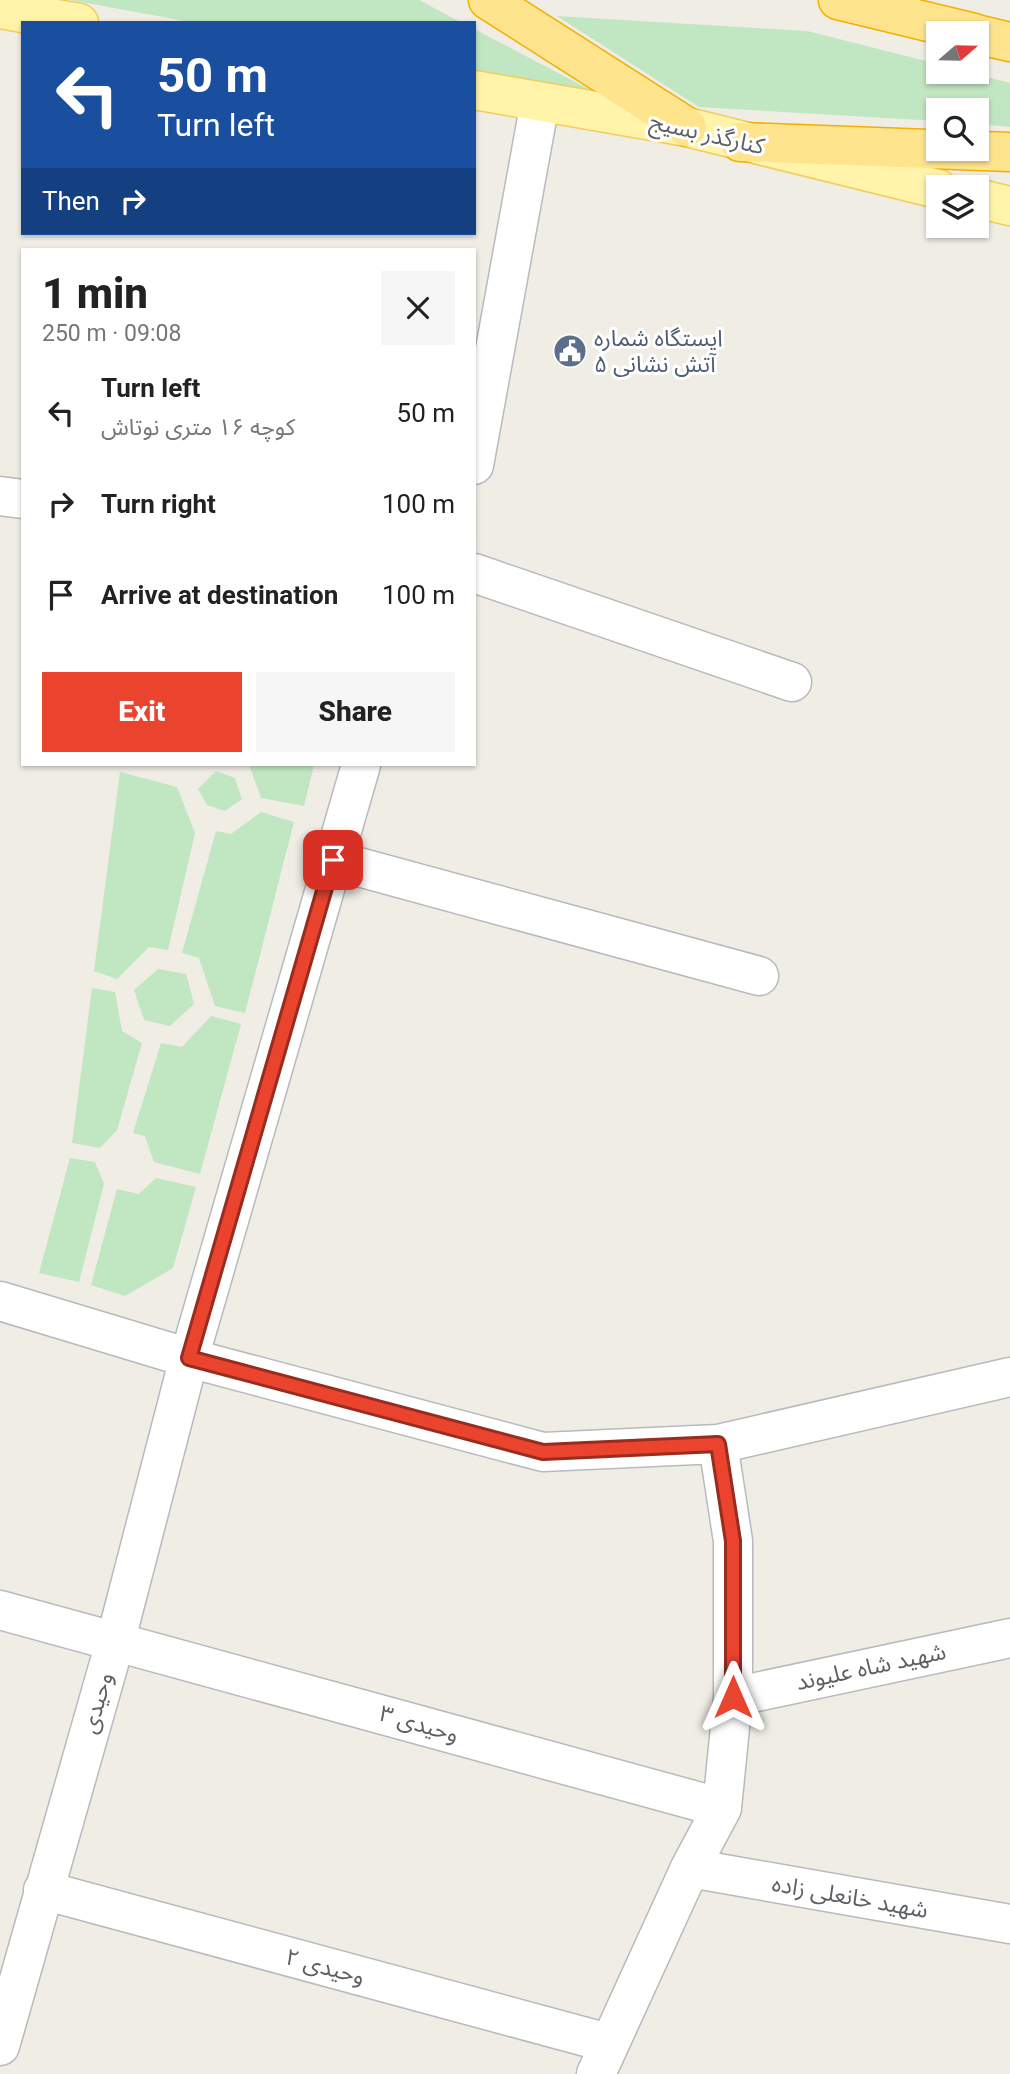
<!DOCTYPE html>
<meta charset="utf-8">
<style>
:root{--surface:#fff;--page:#f6f6f6;--text:#222;--muted:#767676;--accent:#ea442f}
body{margin:0;font-family:Roboto,"Noto Sans Arabic",sans-serif;background:var(--page);color:var(--text);height:100vh;display:flex;flex-direction:column;font-size:26px;white-space:nowrap}
*{box-sizing:border-box;margin:0}
p{font-size:23px;color:var(--muted)}
.icon{flex:none;width:38px;height:38px;fill:none;stroke:currentColor;stroke-width:2;stroke-linecap:round;stroke-linejoin:round}
.map{position:relative;flex:1;overflow:hidden}
.drawer{position:absolute;left:21px;top:248px;width:455px;height:518px;display:flex;flex-direction:column;background:var(--surface);border-radius:0px;box-shadow:0 2px 5px #0004}
.drawer>*{flex:none}
.guide{position:absolute;left:21px;top:21px;width:455px;height:214px;border-radius:0px;box-shadow:0 2px 5px #0004;background:#1a4fa0;color:#fff;overflow:hidden}
.needle{width:46px;rotate:70deg}
.controls{position:absolute;left:926px;top:21px;display:grid;gap:14px}
.controls a{display:grid;place-items:center;width:63px;height:63px;border-radius:0px;background:var(--surface);box-shadow:0 2px 5px #0004;font-size:35px}
.pin{position:absolute;display:grid;place-items:center;width:60px;height:60px;color:#fff;margin:-30px;border-radius:14px;box-shadow:0 4px 10px #0006}
.me{position:absolute;width:77px;margin:-38px;rotate:0deg;stroke-linejoin:round;filter:drop-shadow(0 0 5px #0008)}
.turn{display:flex;align-items:center;gap:24px;height:147px;padding:0 21px;font-size:32px}
.turn .icon{width:91px;height:91px;stroke-width:2.5}
.turn b{display:block;font-size:49px;line-height:60px}
.then{display:flex;align-items:center;height:66px;padding:0 21px;background:#0003;gap:14px;font-size:26px}
.round{display:grid;place-items:center;flex:none;width:74px;height:74px;border-radius:0px;background:var(--page)}
.summary{display:flex;align-items:center;justify-content:space-between;height:119px;padding:0 21px}
h1{font-size:42px;font-weight:800;line-height:52px}
.cta{display:flex;gap:14px;margin-top:auto;padding:14px 21px}
.cta a{flex:1;height:80px;border-radius:0px;background:var(--accent);color:#fff;font-size:28px;font-weight:800;line-height:80px;text-align:center}
.cta a+a{background:var(--page);color:var(--text)}
ul{padding:0;list-style:none}
li{display:flex;align-items:center;gap:21px;height:91px;padding:0 21px}
li div{flex:1}
li b{display:block;font-size:26px}
li em{font-style:normal}
.map>svg:first-child{display:block}
</style>
<div class="map">
<svg width="1010" height="2074" viewBox="0 0 1010 2074">
<rect width="100%" height="100%" fill="#efede4"/>
<path fill="#c1e6c2" d="M70,0h349l43,23h-266z
M557,16l250,15 131,33v8h29l43,11v44l-33,-3 -1,-14h-38v11l-239,-14z
M474,29l128,67 -128,-23z
M249,765h65l-10,41 -43,-8z
M216,771l19,7 7,21 -17,12 -18,-6 -9,-16z
M120,772l57,15 18,46 -27,117 -19,-3 -32,32 -23,-8z
M261,812l33,10 -49,191 -30,-7 -16,-48 -17,-5 34,-122 15,3z
M158,969l28,5 8,30 -24,22 -26,-6 -10,-30z
M92,988l23,4 7,39 20,12 -25,87 -17,18 -28,-5z
M211,1016l30,8 -41,150 -46,-12 -9,-26 -12,-3 28,-90 21,4z
M70,1158l25,4 9,22 -25,98 -40,-9z
M156,1178l40,9 -23,81 -48,28 -34,-11 26,-96 22,5z"/>
<g fill="none" stroke-linecap="round" stroke-linejoin="round">
<defs>
<path id="minor" d="M474,465l66,-363
M0,496l23,3
M474,573l318,109
M333,860l426,116
M0,1301l189,57 354,94 175,-8
M0,1610l722,198
M733,1697l277,-59
M690,1868l320,56
M43,1890l565,153
M0,2046l116,-407 73,-281 172,-593
M596,2074l94,-206 32,-60 11,-111v-156l-15,-97 292,-67"/>
<path id="major" d="M0,9l79,14
M474,90l213,37 251,62
M976,198l34,8"/>
<path id="highway" d="M488,0l199,127
M838,0l136,33
M976,34l34,8
M740,142l270,10"/>
</defs>
<use href="#minor" stroke="#b7babe" stroke-width="41"/>
<use href="#major" stroke="#f2cd5a" stroke-width="41"/>
<use href="#highway" stroke="#f3af00" stroke-width="41"/>
<use href="#minor" stroke="#fff" stroke-width="38"/>
<use href="#major" stroke="#fff4a9" stroke-width="38"/>
<use href="#highway" stroke="#fde48d" stroke-width="38"/>
</g>
<g fill="none" stroke-linecap="round" stroke-linejoin="round">
<defs>
<path id="route" d="M333,860l-144,498 354,94 175,-8 15,97v156"/>
</defs>
<use href="#route" stroke="#982c1f" stroke-width="18"/>
<use href="#route" stroke="#ea442f" stroke-width="12"/>
</g>
<defs>
<symbol id="civic-disc" viewBox="-11 -11 22 22"><circle r="9.5" fill="#5c6f8a" stroke="#fff"/><path d="M-.6-6.5H3V-4.5H.6V-3L4-1V1h2V6H-6V1h2V-1L-.6-3ZM-1.2 2.5V6h2.4V2.5Z" fill="#fff"/></symbol>
</defs>
<g fill-rule="evenodd">
<use href="#civic-disc" x="551" y="332" width="38" height="38"/>
</g>
<g text-anchor="middle" dominant-baseline="central" stroke-width="6" stroke-linejoin="round" paint-order="stroke">
<g font-size="23" fill="#5c6065" stroke="#fff">
<text transform="translate(707 134) rotate(13)">کنارگذر بسیج</text>
<text transform="translate(871 1667) rotate(-12)">شهید شاه علیوند</text>
<text transform="translate(97 1703) rotate(-74)">وحیدی</text>
<text transform="translate(419 1724) rotate(16)">وحیدی ۳</text>
<text transform="translate(850 1897) rotate(10)">شهید خانعلی زاده</text>
<text transform="translate(325 1967) rotate(15)">وحیدی ۲</text>
</g>
<g font-size="23" fill="#4e5e75" stroke="#fff" text-anchor="start">
<text x="594" y="338">ایستگاه شماره<tspan x="594" dy="26">۵ آتش نشانی</tspan></text>
</g>
</g>
</svg>
<div class="controls">
<a><svg class="needle" viewBox="-14 -14 28 28"><path d="M0-13l5 13h-10z" fill="#e53935"/><path d="M0 13l5-13h-10z" fill="#767676"/></svg></a>
<a><svg class="icon" aria-label="search" viewBox="0 0 24 24"><circle cx="10" cy="10" r="6"/><path d="M15 15l6 6"/></svg></a>
<a><svg class="icon" aria-label="layers" viewBox="0 0 24 24"><path d="M12 4l9 5-9 5-9-5zM3 14l9 5 9-5"/></svg></a>
</div>
<div class="pin" style="left:333px;top:860px;background:#d93025"><svg class="icon" aria-label="arrive" viewBox="0 0 24 24"><path d="M6 21V4h12l-3 4 3 4H6"/></svg></div>
<svg class="me" style="left:733px;top:1697px" viewBox="-20 -20 40 40"><path d="M0-17L14 15 0 8-14 15z" fill="#ea442f" stroke="#fff" stroke-width="4"/></svg>
<div class="guide">
<div class="turn"><svg class="icon" aria-label="left" viewBox="0 0 24 24"><path d="M17 20v-9H6M10 6l-5 5 5 5"/></svg><div><b>50 m</b>Turn left</div></div>
<div class="then">Then<svg class="icon" aria-label="right" viewBox="0 0 24 24"><path d="M7 20v-9h11M14 6l5 5-5 5"/></svg></div>
</div>
<section class="drawer">
<div class="summary"><div><h1>1 min</h1><p>250 m · 09:08</p></div><a class="round"><svg class="icon" aria-label="close" viewBox="0 0 24 24"><path d="M6 6l12 12M18 6L6 18"/></svg></a></div>
<ul>
<li><svg class="icon" aria-label="left" viewBox="0 0 24 24"><path d="M17 20v-9H6M10 6l-5 5 5 5"/></svg><div><b>Turn left</b><p>کوچه ۱۶ متری نوتاش</p></div><em>50 m</em></li>
<li><svg class="icon" aria-label="right" viewBox="0 0 24 24"><path d="M7 20v-9h11M14 6l5 5-5 5"/></svg><div><b>Turn right</b></div><em>100 m</em></li>
<li><svg class="icon" aria-label="arrive" viewBox="0 0 24 24"><path d="M6 21V4h12l-3 4 3 4H6"/></svg><div><b>Arrive at destination</b></div><em>100 m</em></li>
</ul>
<div class="cta"><a>Exit</a><a>Share</a></div>
</section>
</div>
